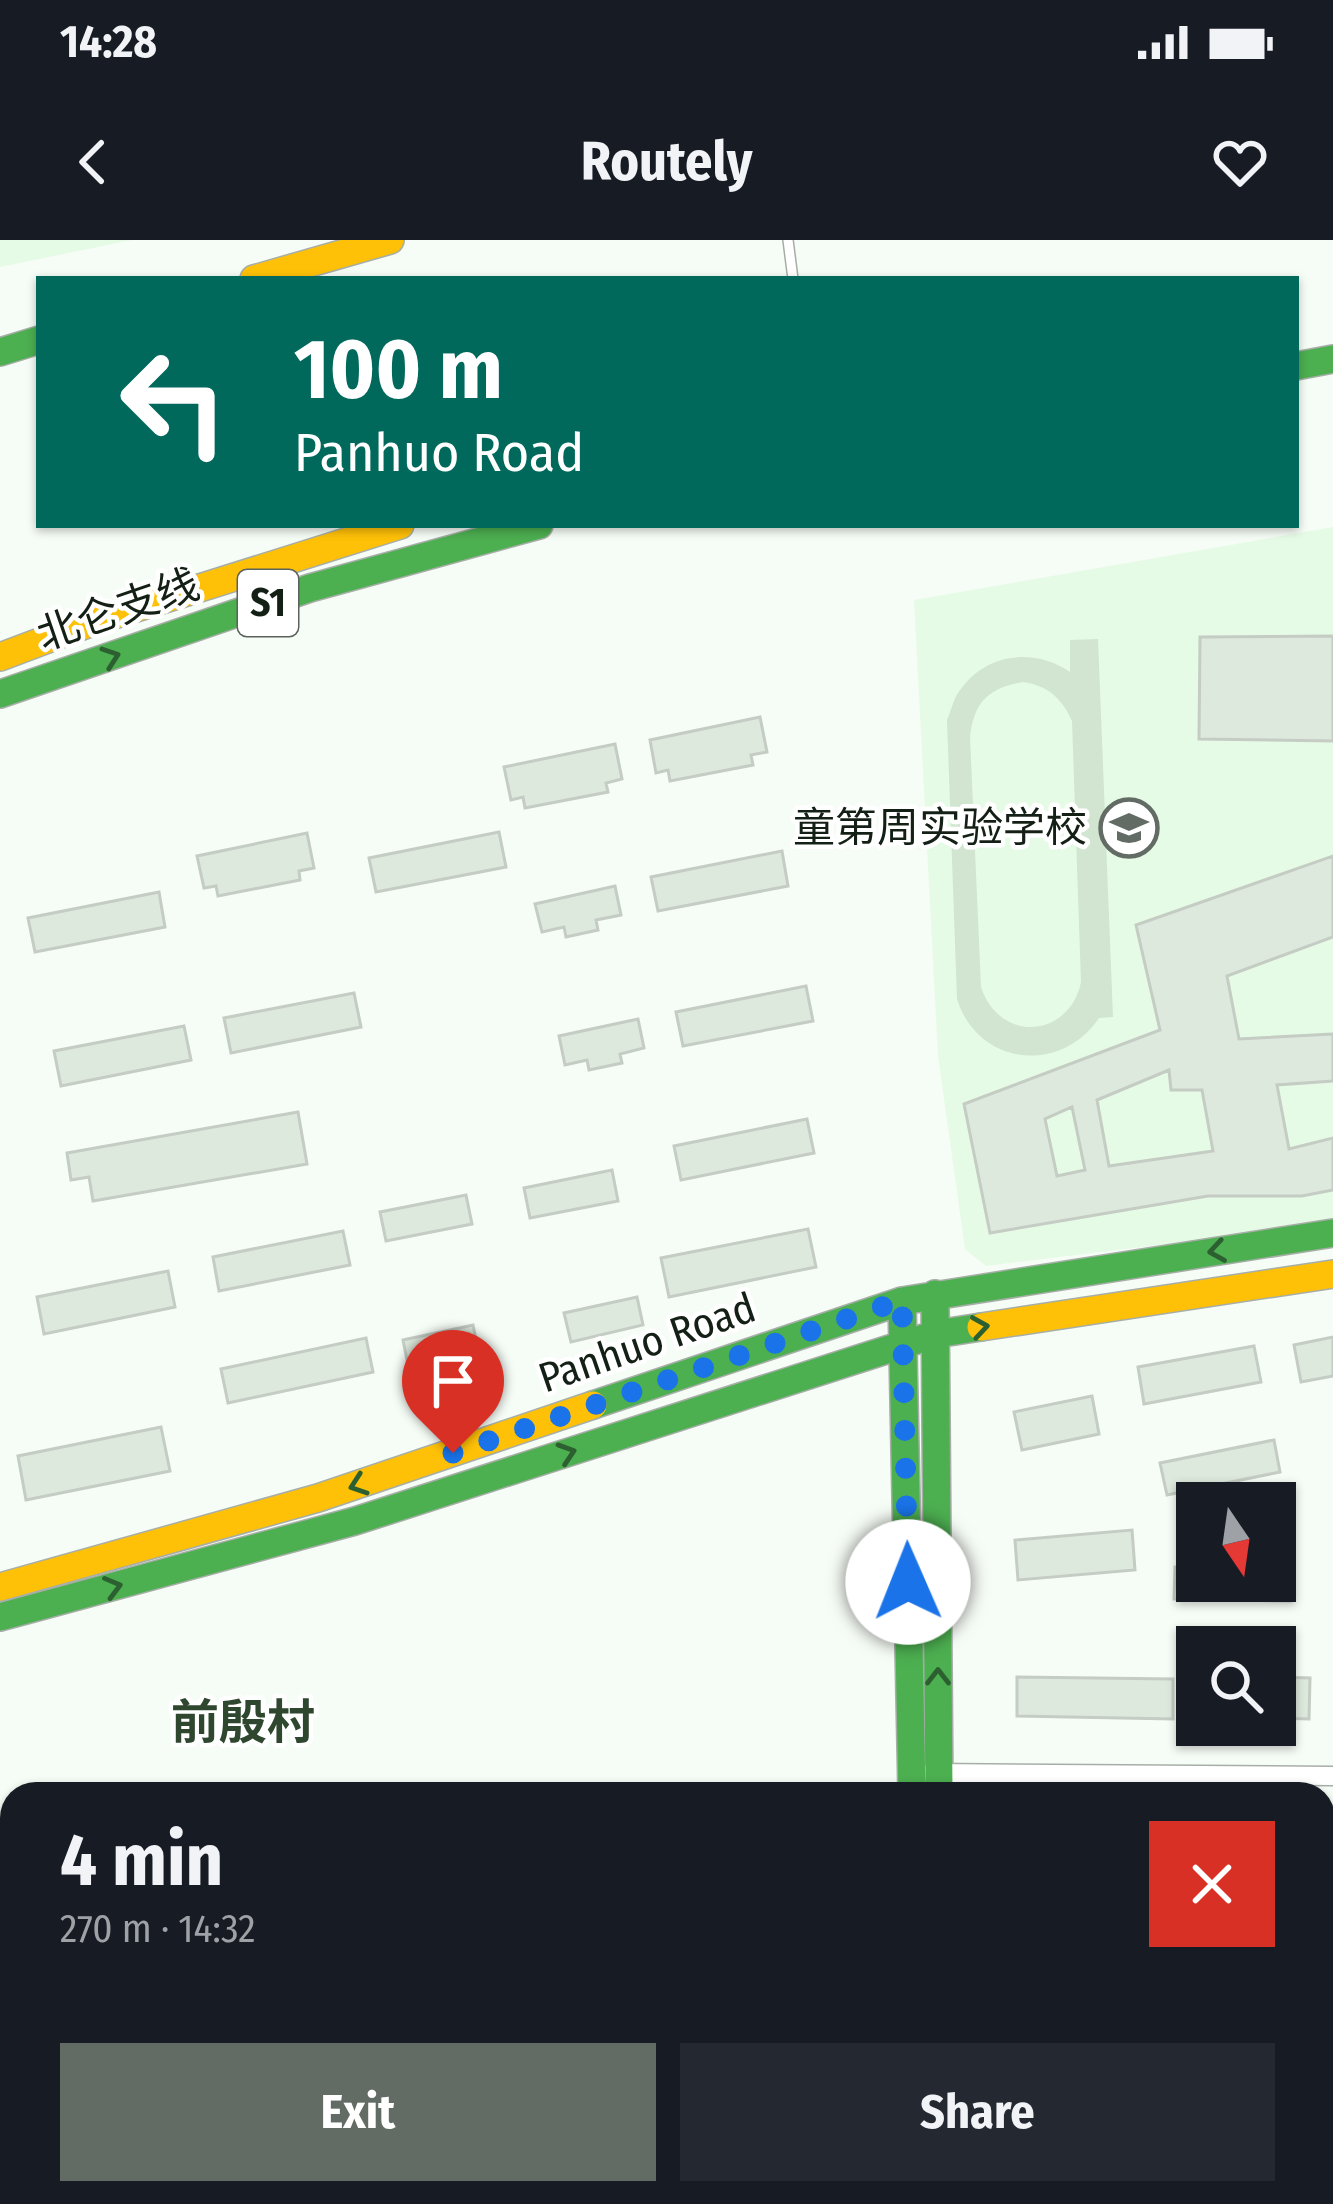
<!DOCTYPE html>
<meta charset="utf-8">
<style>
:root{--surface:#171b24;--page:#242831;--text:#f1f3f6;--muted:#9ea1a6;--accent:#636c64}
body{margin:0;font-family:"Fira Sans Condensed","Noto Sans SC",sans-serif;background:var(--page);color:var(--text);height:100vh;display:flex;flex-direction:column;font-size:45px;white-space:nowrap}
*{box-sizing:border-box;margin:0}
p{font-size:39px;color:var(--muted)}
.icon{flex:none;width:66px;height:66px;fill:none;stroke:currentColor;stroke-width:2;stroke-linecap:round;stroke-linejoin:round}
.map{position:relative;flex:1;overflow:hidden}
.side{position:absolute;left:0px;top:1542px;width:1335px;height:423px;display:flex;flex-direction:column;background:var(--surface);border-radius:36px 36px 0 0;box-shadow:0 3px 9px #0004}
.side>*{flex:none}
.guide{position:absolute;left:36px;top:36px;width:1263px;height:252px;border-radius:0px;box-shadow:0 3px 9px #0004;background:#00695c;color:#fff;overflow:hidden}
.needle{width:78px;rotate:167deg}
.fabs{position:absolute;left:1176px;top:1242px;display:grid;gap:24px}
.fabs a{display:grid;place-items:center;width:120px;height:120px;border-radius:0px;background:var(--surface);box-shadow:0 3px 9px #0004;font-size:60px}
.pin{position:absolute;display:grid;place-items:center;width:102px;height:102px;color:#fff;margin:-123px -51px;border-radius:50% 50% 50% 0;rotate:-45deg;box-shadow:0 0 12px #0007}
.pin .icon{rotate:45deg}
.me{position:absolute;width:132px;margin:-66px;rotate:359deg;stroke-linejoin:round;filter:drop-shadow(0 0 9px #0008)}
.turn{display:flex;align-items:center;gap:42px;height:252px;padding:0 60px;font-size:54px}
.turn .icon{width:156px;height:156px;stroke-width:2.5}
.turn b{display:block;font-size:84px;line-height:102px}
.round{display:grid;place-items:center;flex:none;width:126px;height:126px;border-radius:0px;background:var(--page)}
.summary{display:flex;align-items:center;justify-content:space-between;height:204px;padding:0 60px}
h1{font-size:72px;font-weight:700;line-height:90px}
.cta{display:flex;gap:24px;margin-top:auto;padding:24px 60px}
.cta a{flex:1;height:138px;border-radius:0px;background:var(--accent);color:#fff;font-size:48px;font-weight:700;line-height:138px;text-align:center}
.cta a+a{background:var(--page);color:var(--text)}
.status{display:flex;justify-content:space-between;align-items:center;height:84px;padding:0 60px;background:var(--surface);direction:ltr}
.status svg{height:33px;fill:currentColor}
header{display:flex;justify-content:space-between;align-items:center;height:156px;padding:0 60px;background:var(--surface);font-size:54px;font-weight:700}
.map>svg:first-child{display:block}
</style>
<div class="status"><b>14:28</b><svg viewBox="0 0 49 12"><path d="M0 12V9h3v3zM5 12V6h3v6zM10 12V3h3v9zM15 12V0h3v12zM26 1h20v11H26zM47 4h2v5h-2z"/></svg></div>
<header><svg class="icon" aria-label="back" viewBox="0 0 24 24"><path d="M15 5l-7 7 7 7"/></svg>Routely<svg class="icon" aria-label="heart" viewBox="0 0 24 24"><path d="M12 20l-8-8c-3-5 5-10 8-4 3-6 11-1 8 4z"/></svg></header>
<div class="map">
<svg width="1333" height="1964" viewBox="0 0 1333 1964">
<rect width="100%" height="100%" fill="#f6fcf6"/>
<path fill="#e6fbe6" d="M0,0h132l-132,27z
M1333,287v693l-75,13 -272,33 -21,-17 -27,-193 -24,-456z"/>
<path fill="#d1e5d1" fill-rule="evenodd" d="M1098,399l15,378 -14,1c-38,57 -121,48 -142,-19l-10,-279c4,-9 6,-19 11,-27 26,-40 75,-46 112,-21v-32zM1023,442c25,4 38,15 49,39l9,261c-12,57 -82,61 -100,5l-11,-250c4,-35 18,-49 53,-55z"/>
<path fill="#c4b0cd" d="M1117,1953h58v11h-53z"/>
<path fill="#dee9dd" stroke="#c4ccc4" stroke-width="3" fill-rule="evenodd" d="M1333,396v105l-134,-2 1,-102z
M760,477l7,35 -16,3 2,10 -83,16 -2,-11 -12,3 -6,-33z
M615,504l7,35 -16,4 2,9 -83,16 -2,-11 -12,3 -7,-33z
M499,592l7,35 -130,25 -7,-34z
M307,593l7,35 -15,3 1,9 -82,16 -2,-10 -12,2 -7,-32z
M782,611l6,35 -130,25 -7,-34z
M1333,616v81l-106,39 12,63 94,-5v47l-56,4 12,64 44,-11v52l-31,6h-94l-218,37 -26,-129 196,-74 -24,-105zM1169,830l2,20h31l11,61 -104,15 -12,-66zM1072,867l13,63 -28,6 -12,-57z
M615,646l6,29 -25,5 2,10 -32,7 -2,-10 -22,5 -7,-28z
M159,652l6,35 -130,25 -7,-34z
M806,746l7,35 -130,25 -7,-34z
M354,753l7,34 -130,26 -7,-35z
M638,779l6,29 -24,6 2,9 -33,7 -2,-10 -22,5 -6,-29z
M184,786l7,34 -130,26 -7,-35z
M298,872l9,52 -214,37 -4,-24 -18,3 -4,-27z
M807,879l7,34 -133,27 -7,-34z
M612,930l6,31 -88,17 -6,-30z
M466,955l6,29 -86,17 -6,-29z
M808,989l8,38 -147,30 -8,-39z
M343,991l7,34 -131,26 -6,-34z
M168,1031l7,36 -131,27 -7,-37z
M637,1057l6,28 -72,17 -7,-29z
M473,1085l6,29 -70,16 -6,-30z
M1333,1097v39l-32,6 -7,-37z
M366,1098l7,34 -145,31 -7,-34z
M1254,1106l7,36 -117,22 -6,-37z
M1092,1156l7,38 -77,16 -8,-38z
M161,1187l9,44 -144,29 -8,-44z
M1274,1200l6,32 -113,23 -7,-32z
M1132,1290l3,40 -117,10 -3,-40z
M1175,1327h22v14h78v-12h16v32l-117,-2z
M1017,1437l156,2v40l-156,-3z
M1275,1437l35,1 -1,41 -34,-1z"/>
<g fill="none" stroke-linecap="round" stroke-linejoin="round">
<defs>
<path id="lane" d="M788,0l5,39"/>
<path id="street" d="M930,1533l403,3"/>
<path id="fast" d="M0,112l39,-12
M1296,126l37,-7
M0,454l310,-106 229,-63
M935,1054l4,500
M902,1061l10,493
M593,1165l309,-104 431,-68
M0,1377l355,-96 581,-187 45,-7
M942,1953v11"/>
<path id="slow" d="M254,39l136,-39
M0,417l98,-37 302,-95
M981,1087l352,-53
M0,1347l318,-89 275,-93
M921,1953v11"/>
</defs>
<use href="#lane" stroke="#a7aea7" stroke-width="12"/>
<use href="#street" stroke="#a7aea7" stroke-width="21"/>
<use href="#fast" stroke="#a7aea7" stroke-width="30"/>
<use href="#slow" stroke="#a7aea7" stroke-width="30"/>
<use href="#lane" stroke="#fefffe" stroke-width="9"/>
<use href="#street" stroke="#fefffe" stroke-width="18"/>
<use href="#fast" stroke="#4caf50" stroke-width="27"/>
<use href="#slow" stroke="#ffc107" stroke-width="27"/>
</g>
<defs><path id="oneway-chevron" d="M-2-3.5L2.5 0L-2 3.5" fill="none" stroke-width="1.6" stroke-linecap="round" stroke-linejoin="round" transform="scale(3)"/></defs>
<g stroke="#2d6030">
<use href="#oneway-chevron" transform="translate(111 417) rotate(-19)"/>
<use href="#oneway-chevron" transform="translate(1217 1011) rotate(171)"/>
<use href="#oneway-chevron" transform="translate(980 1087) rotate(-9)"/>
<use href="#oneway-chevron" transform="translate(567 1213) rotate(-18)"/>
<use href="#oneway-chevron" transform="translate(358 1245) rotate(161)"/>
<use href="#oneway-chevron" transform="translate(113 1347) rotate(-15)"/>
<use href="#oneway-chevron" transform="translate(938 1437) rotate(-90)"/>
</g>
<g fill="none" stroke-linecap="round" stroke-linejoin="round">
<path stroke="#1a73e8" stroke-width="21" stroke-dasharray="0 37.8" d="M453,1213l449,-153 6,282"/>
</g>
<defs>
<symbol id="school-ring" viewBox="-11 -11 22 22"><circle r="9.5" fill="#fff" stroke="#636c64" stroke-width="1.5"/><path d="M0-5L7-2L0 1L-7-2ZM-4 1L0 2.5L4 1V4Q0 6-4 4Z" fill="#636c64"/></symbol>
</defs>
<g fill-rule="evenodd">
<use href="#school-ring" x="1096" y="555" width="66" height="66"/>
</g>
<g text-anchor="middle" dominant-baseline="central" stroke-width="9" stroke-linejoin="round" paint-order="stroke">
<rect fill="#fff" stroke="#5a625b" stroke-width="3" x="238" y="330" width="60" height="66" rx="9"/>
<g font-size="39" font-weight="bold" fill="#141f15">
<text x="268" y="363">S1</text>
</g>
<g font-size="42" fill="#141f15" stroke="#fff">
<text transform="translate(118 370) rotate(-19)">北仑支线</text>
<text transform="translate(647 1103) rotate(-19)">Panhuo Road</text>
</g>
<g font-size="42" fill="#141f15" stroke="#fff" text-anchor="end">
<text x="1087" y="588">童第周实验学校</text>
</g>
<g font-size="48" font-weight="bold" fill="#2f462f" stroke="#fff">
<text x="243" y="1483">前殷村</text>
</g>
</g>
</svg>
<div class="fabs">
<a><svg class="needle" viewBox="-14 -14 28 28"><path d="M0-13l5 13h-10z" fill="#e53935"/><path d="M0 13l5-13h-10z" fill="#9ea1a6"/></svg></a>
<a><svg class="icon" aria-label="search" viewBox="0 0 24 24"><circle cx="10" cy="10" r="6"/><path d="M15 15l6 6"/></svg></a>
</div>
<div class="pin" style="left:453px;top:1213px;background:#d93025"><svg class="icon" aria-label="arrive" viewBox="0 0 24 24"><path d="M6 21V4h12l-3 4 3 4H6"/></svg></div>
<svg class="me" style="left:908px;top:1342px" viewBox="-20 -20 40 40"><circle r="19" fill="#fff"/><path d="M0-13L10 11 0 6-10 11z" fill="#1a73e8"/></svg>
<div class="guide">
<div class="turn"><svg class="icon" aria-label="left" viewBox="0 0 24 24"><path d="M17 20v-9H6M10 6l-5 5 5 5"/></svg><div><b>100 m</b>Panhuo Road</div></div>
</div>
<section class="side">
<div class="summary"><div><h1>4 min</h1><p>270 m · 14:32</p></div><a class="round" style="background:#d93025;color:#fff"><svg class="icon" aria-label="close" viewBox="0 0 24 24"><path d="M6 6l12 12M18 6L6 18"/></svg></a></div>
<div class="cta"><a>Exit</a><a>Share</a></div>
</section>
</div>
